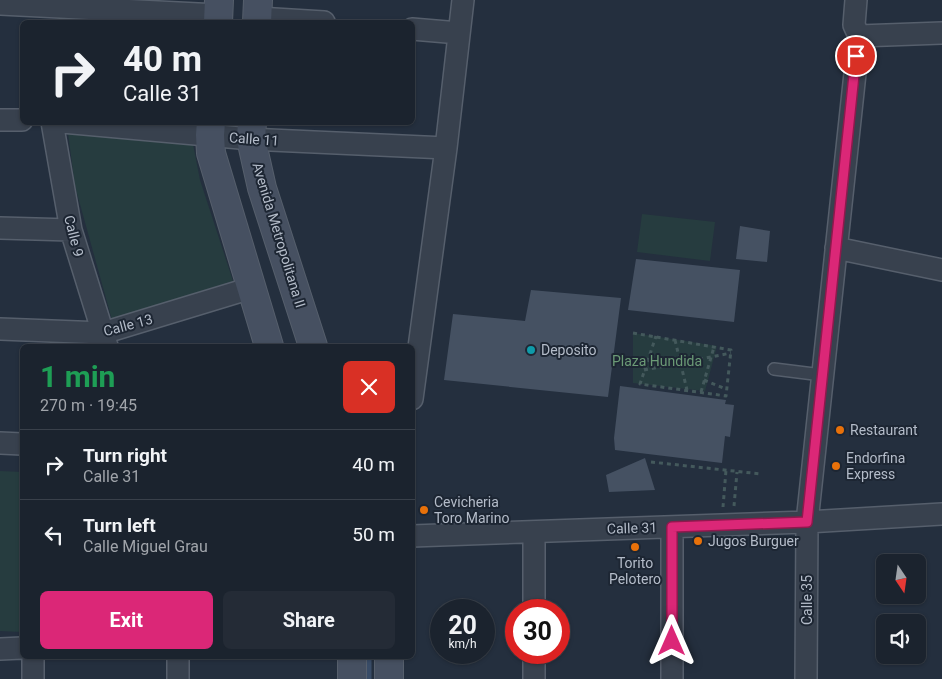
<!DOCTYPE html>
<meta charset="utf-8">
<style>
:root{--surface:#1b232e;--page:#242b36;--text:#f1f3f6;--muted:#a0a4aa;--line:#39404a;--accent:#db2777}
body{margin:0;font-family:Roboto,sans-serif;background:var(--page);color:var(--text);height:100vh;display:flex;flex-direction:column;font-size:19px;white-space:nowrap}
*{box-sizing:border-box;margin:0}
p{font-size:16px;color:var(--muted)}
.icon{flex:none;width:28px;height:28px;fill:none;stroke:currentColor;stroke-width:2;stroke-linecap:round;stroke-linejoin:round}
.map{position:relative;flex:1;overflow:hidden}
.details{position:absolute;left:20px;top:344px;width:395px;height:315px;display:flex;flex-direction:column;background:var(--surface);border-radius:8px;box-shadow:0 1px 4px #0004,0 0 0 1px var(--line)}
.details>*{flex:none}
.hud{position:absolute;left:20px;top:20px;width:395px;height:105px;border-radius:8px;box-shadow:0 1px 4px #0004,0 0 0 1px var(--line);background:#1b232e;color:var(--text);overflow:hidden}
.needle{width:32px;rotate:167deg}
.fabs{position:absolute;left:876px;top:554px;display:grid;gap:10px}
.fabs a{display:grid;place-items:center;width:50px;height:50px;border-radius:8px;background:var(--surface);box-shadow:0 1px 4px #0004,0 0 0 1px var(--line);font-size:25px}
.speed{position:absolute;left:430px;top:599px;display:flex;gap:10px;font-size:25px;font-weight:700;text-align:center}
.speed>*{display:grid;place-content:center;width:65px;height:65px;border-radius:50%;background:var(--surface);box-shadow:0 1px 4px #0004,0 0 0 1px var(--line);line-height:1}
.speed small{font-size:12px;font-weight:400}
.speed .limit{border:8px solid #d22;background:#fff;color:#111}
.pin{position:absolute;display:grid;place-items:center;width:42px;height:42px;color:#fff;margin:-21px;border:2px solid #fff;border-radius:50%;box-shadow:0 1px 5px #0007}
.me{position:absolute;width:55px;margin:-28px;rotate:0deg;stroke-linejoin:round;filter:drop-shadow(0 0 4px #0008)}
.turn{display:flex;align-items:center;gap:18px;height:105px;padding:0 20px;font-size:22px}
.turn .icon{width:65px;height:65px;stroke-width:2.5}
.turn b{display:block;font-size:35px;line-height:42px}
.round{display:grid;place-items:center;flex:none;width:52px;height:52px;border-radius:8px;background:var(--page)}
.head{display:flex;align-items:center;justify-content:space-between;height:85px;padding:0 20px}
h1{font-size:30px;font-weight:700;line-height:38px;color:#1e9e55}
.action{display:flex;gap:10px;margin-top:auto;padding:10px 20px}
.action a{flex:1;height:58px;border-radius:8px;background:var(--accent);color:#fff;font-size:20px;font-weight:700;line-height:58px;text-align:center}
.action a+a{background:var(--page);color:var(--text)}
ul{padding:0;list-style:none}
li{display:flex;align-items:center;gap:15px;height:70px;padding:0 20px;border-top:1px solid var(--line)}
li div{flex:1}
li b{display:block;font-size:19px}
li em{font-style:normal}
.map>svg:first-child{display:block}
</style>
<div class="map">
<svg width="942" height="679" viewBox="0 0 942 679">
<rect width="100%" height="100%" fill="#242f3e"/>
<path fill="#263c3f" d="M68,133l124,6 8,41 33,101 -121,39 -37,-134z
M642,214l73,8 -5,39 -73,-9z
M633,333l84,13 -12,45 -72,-8z
M0,471l22,1v160l-22,-1z"/>
<g fill="none" stroke-linecap="round" stroke-linejoin="round">
<path stroke="#394c67" stroke-width="5" d="M369,656v23"/>
</g>
<path fill="#455162" d="M740,226l30,5 -3,31 -31,-3z
M636,259l104,11 -6,52 -106,-12z
M531,290l90,8 -13,99 -164,-17 9,-66 72,7z
M620,386l106,14 -1,4 9,1 -4,32 -5,-1 -3,27 -107,-13 -1,-12z
M645,458l10,32 -46,2 -3,-17z"/>
<g fill="none" stroke-linecap="round" stroke-linejoin="round">
<defs>
<path id="service" d="M774,369l48,6"/>
<path id="minor" d="M0,4l218,11
M258,18l66,4
M412,29l47,4
M859,36l83,-3
M0,120h22
M52,122l19,108 36,116
M62,122l189,17 195,9
M0,228l71,2
M836,248l106,22
M0,329l103,4 148,-45
M412,399l34,-251 17,-148
M0,443l22,1
M412,536l395,-14 135,-8
M534,610v-78
M0,649l22,-1
M33,656v23
M178,656v23
M534,679v-27
M672,679v-152
M806,679l1,-157 52,-486 -5,-11 2,-25"/>
<path id="secondary" d="M218,22l1,-22
M257,22l1,-22
M211,122l-1,13 1,18 58,193
M252,122l-1,17 11,49 51,158
M352,656v23
M389,679v-23"/>
</defs>
<use href="#service" stroke="#565f6c" stroke-width="14"/>
<use href="#minor" stroke="#565f6c" stroke-width="24"/>
<use href="#secondary" stroke="#565f6c" stroke-width="30"/>
<path stroke="#44595c" stroke-width="3" stroke-dasharray="4 4" stroke-linecap="butt" d="M633,333l98,17 -5,46 -86,-12 16,-48
M675,340l12,50
M644,370l87,-17
M704,380l22,9
M701,392l13,-45
M651,462l110,12
M734,506l3,-34
M723,507l3,-37"/>
<use href="#service" stroke="#38414e" stroke-width="11"/>
<use href="#minor" stroke="#38414e" stroke-width="21"/>
<use href="#secondary" stroke="#465061" stroke-width="28"/>
</g>
<g fill="none" stroke-linecap="round" stroke-linejoin="round">
<defs>
<path id="route" d="M672,641v-114l135,-5 49,-466"/>
</defs>
<use href="#route" stroke="#8e194d" stroke-width="12"/>
<use href="#route" stroke="#db2777" stroke-width="9"/>
</g>
<circle fill="#0f9aa8" stroke="#1d2633" stroke-width="2" cx="531" cy="350" r="5"/>
<g fill="#e8710a" stroke="#1d2633" stroke-width="2">
<circle cx="840" cy="430" r="5"/>
<circle cx="836" cy="466" r="5"/>
<circle cx="424" cy="510" r="5"/>
<circle cx="698" cy="541" r="5"/>
<circle cx="635" cy="547" r="5"/>
</g>
<g text-anchor="middle" dominant-baseline="central" stroke-width="4" stroke-linejoin="round" paint-order="stroke">
<g font-size="14" fill="#b4bcc9" stroke="#1d2633">
<text transform="translate(254 139) rotate(4)">Calle 11</text>
<text transform="translate(279 235) rotate(73)">Avenida Metropolitana II</text>
<text transform="translate(74 236) rotate(76)">Calle 9</text>
<text transform="translate(128 325) rotate(-15)">Calle 13</text>
<text transform="translate(632 528) rotate(-2)">Calle 31</text>
<text transform="translate(807 600) rotate(-90)">Calle 35</text>
</g>
<g font-size="14" fill="#b4bcc9" stroke="#1d2633" text-anchor="start">
<text x="541" y="350">Deposito</text>
<text x="850" y="430">Restaurant</text>
<text x="846" y="458">Endorfina<tspan x="846" dy="16">Express</tspan></text>
<text x="434" y="502">Cevicheria<tspan x="434" dy="16">Toro Marino</tspan></text>
<text x="708" y="541">Jugos Burguer</text>
<text x="635" y="563" text-anchor="middle">Torito<tspan x="635" dy="16">Pelotero</tspan></text>
</g>
<g font-size="14" fill="#6b9a76" stroke="#1d2633">
<text x="657" y="361">Plaza Hundida</text>
</g>
</g>
</svg>
<div class="fabs">
<a><svg class="needle" viewBox="-14 -14 28 28"><path d="M0-13l5 13h-10z" fill="#e53935"/><path d="M0 13l5-13h-10z" fill="#a0a4aa"/></svg></a>
<a><svg class="icon" aria-label="sound" viewBox="0 0 24 24"><path d="M4 9h4l5-4v14l-5-4H4zM17 9q2 3 0 6"/></svg></a>
</div>
<div class="speed"><div>20<small>km/h</small></div><div class="limit">30</div></div>
<div class="pin" style="left:856px;top:56px;background:#d93025"><svg class="icon" aria-label="arrive" viewBox="0 0 24 24"><path d="M6 21V4h12l-3 4 3 4H6"/></svg></div>
<svg class="me" style="left:672px;top:641px" viewBox="-20 -20 40 40"><path d="M0-17L14 15 0 8-14 15z" fill="#db2777" stroke="#fff" stroke-width="4"/></svg>
<div class="hud">
<div class="turn"><svg class="icon" aria-label="right" viewBox="0 0 24 24"><path d="M7 20v-9h11M14 6l5 5-5 5"/></svg><div><b>40 m</b>Calle 31</div></div>
</div>
<section class="details">
<div class="head"><div><h1>1 min</h1><p>270 m · 19:45</p></div><a class="round" style="background:#d93025;color:#fff"><svg class="icon" aria-label="close" viewBox="0 0 24 24"><path d="M6 6l12 12M18 6L6 18"/></svg></a></div>
<ul>
<li><svg class="icon" aria-label="right" viewBox="0 0 24 24"><path d="M7 20v-9h11M14 6l5 5-5 5"/></svg><div><b>Turn right</b><p>Calle 31</p></div><em>40 m</em></li>
<li><svg class="icon" aria-label="left" viewBox="0 0 24 24"><path d="M17 20v-9H6M10 6l-5 5 5 5"/></svg><div><b>Turn left</b><p>Calle Miguel Grau</p></div><em>50 m</em></li>
</ul>
<div class="action"><a>Exit</a><a>Share</a></div>
</section>
</div>
